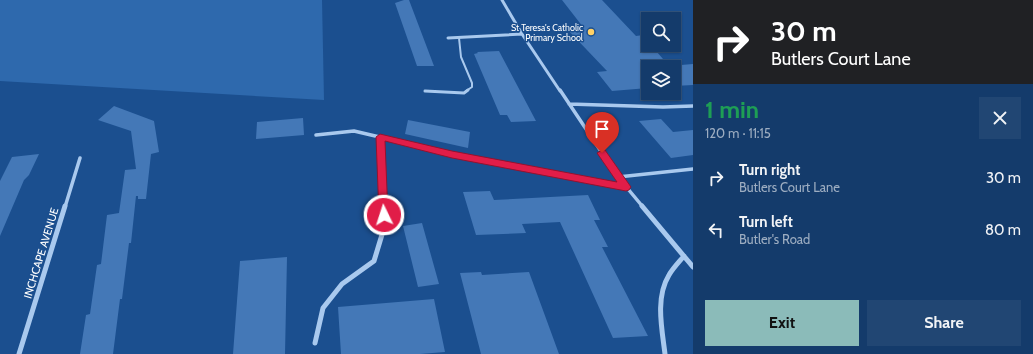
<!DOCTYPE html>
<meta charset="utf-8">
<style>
:root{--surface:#143b6b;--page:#214673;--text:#f1f3f6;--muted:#9dadc1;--line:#33557e;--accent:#8bbbb9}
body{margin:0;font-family:Cabin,sans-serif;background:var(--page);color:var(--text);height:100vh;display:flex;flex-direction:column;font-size:15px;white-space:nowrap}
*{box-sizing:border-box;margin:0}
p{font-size:13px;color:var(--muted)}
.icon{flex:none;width:22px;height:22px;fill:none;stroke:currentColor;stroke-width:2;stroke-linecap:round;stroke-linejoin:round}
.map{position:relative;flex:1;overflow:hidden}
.sheet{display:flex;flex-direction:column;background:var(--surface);width:340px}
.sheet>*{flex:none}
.banner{background:#202124;color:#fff;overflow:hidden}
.tools{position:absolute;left:641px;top:12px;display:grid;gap:8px}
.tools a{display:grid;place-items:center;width:40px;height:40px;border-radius:0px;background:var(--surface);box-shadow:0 1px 3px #0004,0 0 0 1px var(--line);font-size:20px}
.pin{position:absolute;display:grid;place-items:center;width:34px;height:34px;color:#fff;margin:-41px -17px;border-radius:50% 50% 50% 0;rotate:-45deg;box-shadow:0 0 4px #0007}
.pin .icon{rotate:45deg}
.me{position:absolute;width:44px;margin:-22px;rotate:356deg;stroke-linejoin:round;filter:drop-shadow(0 0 3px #0008)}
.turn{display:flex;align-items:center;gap:14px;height:84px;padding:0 12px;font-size:18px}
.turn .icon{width:52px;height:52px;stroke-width:2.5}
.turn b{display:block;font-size:28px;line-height:34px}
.round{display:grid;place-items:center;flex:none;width:42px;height:42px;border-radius:0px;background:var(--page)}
.summary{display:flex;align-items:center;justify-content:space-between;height:68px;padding:0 12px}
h1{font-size:24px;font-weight:700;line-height:30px;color:#1e9e55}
.cta{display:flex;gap:8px;margin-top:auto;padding:8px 12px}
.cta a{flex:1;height:46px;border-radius:0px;background:var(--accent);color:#111;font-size:16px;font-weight:700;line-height:46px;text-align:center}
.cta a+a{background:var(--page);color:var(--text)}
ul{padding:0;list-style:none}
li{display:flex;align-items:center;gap:12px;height:52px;padding:0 12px}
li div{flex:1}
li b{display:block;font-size:15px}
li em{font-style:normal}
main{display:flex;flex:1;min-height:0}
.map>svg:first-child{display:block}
</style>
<main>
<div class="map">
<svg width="693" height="354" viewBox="0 0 693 354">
<rect width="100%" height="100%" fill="#1b4f8f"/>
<path fill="#2e69ad" d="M0,0h322l2,100 -324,-19z"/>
<path fill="#4478b7" d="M404,0h5l25,66h-17l-22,-63z
M562,0h40l34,36 7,-1 5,7v3h3l18,21 24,-2v21l-19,1v-19h-26v21l-36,3 -15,-19 10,-1 -41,-43 17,-1z
M499,51l37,70 -25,1 -4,-7h-7l-26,-61 4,-1 -1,-1z
M114,106l40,15 5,31 -8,2 -5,45h-8v-3h-2l-5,47h-2l-7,56h-2l-7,55h-33l6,-39 4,-1 7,-49 4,-1 6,-49 12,-2 6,-43 11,-1 -5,-38 -33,-11z
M303,118l1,17 -48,4 1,-17z
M661,119l12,13 20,-2v25l-22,3 -32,-37z
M408,120l62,12 -2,16 -63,-14z
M39,154l-10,21 -5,5 -24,56v-55l12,-24z
M490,191l4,9 94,-5 12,25h-6l14,27h-6l46,89 -35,2 -53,-116 -38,2 4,9 -50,2 -13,-43z
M422,223l17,61 -21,3 -15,-61z
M287,257l-2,97h-52l7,-93z
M481,272l1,3 47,-3 30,82h-78l-21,-81z
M434,299l11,53 -25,2h-79l-3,-47z"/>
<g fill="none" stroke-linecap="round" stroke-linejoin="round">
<path stroke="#a9c9ee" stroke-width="2" d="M459,38l2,19 11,26v4l-6,4
M425,91h3"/>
<path stroke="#a9c9ee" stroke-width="3" d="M425,91l39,2 4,-3"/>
<path stroke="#a9c9ee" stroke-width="3" d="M502,0l20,34 38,57
M448,38l74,-4"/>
<path stroke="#a9c9ee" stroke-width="3.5" d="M560,90l58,87 25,30
M569,104l94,3 30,-1
M316,135l38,-4 98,23 174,33
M380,137l3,70
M618,177l75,-8
M65,207l15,-49"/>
<path stroke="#a9c9ee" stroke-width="5" d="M642,206l51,61
M315,343l8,-35 19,-24 32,-23 10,-33 -1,-22
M19,354l46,-148
M665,354c-3,-25 -10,-56 4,-79 4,-7 10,-13 15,-19"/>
</g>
<path fill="#e11d48" stroke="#92132f" d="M380,134l72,17 165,31 -20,-29 5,-3h3l26,37 -2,3 -3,1 -174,-33 -67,-17 3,74 -1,3 -3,1 -4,-1 -1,-3 -3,-78z"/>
<circle fill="#ffd166" stroke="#1b4f8f" stroke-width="1.5" cx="591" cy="32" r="4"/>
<g text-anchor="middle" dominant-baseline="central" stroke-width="3" stroke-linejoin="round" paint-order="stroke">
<g font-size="9" fill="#fff" stroke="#1b4f8f" text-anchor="end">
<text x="583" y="27">St Teresa's Catholic<tspan x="583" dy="10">Primary School</tspan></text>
</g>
<g font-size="11" fill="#fff" stroke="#1b4f8f">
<text transform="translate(41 253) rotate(-73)">INCHCAPE AVENUE</text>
</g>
</g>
</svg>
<div class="tools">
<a><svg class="icon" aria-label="search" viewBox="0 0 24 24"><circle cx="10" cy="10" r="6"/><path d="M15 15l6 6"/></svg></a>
<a><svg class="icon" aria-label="layers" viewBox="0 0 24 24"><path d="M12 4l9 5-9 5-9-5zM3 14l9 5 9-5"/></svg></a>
</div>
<div class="pin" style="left:602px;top:153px;background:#d93025"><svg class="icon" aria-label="arrive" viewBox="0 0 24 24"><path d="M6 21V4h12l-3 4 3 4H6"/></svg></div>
<svg class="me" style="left:384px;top:215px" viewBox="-20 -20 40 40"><circle r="17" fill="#e11d48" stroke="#fff" stroke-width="3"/><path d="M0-11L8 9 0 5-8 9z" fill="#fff"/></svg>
</div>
<section class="sheet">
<div class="banner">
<div class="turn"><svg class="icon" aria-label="right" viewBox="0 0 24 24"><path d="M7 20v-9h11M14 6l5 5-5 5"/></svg><div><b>30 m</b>Butlers Court Lane</div></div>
</div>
<div class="summary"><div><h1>1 min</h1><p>120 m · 11:15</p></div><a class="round"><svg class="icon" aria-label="close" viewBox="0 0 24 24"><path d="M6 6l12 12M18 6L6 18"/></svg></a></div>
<ul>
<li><svg class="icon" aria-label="right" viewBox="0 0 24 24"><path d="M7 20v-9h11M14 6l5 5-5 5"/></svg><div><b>Turn right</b><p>Butlers Court Lane</p></div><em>30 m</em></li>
<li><svg class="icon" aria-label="left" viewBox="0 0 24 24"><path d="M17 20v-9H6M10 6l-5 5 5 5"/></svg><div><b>Turn left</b><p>Butler's Road</p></div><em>80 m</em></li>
</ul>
<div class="cta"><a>Exit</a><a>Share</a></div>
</section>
</main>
